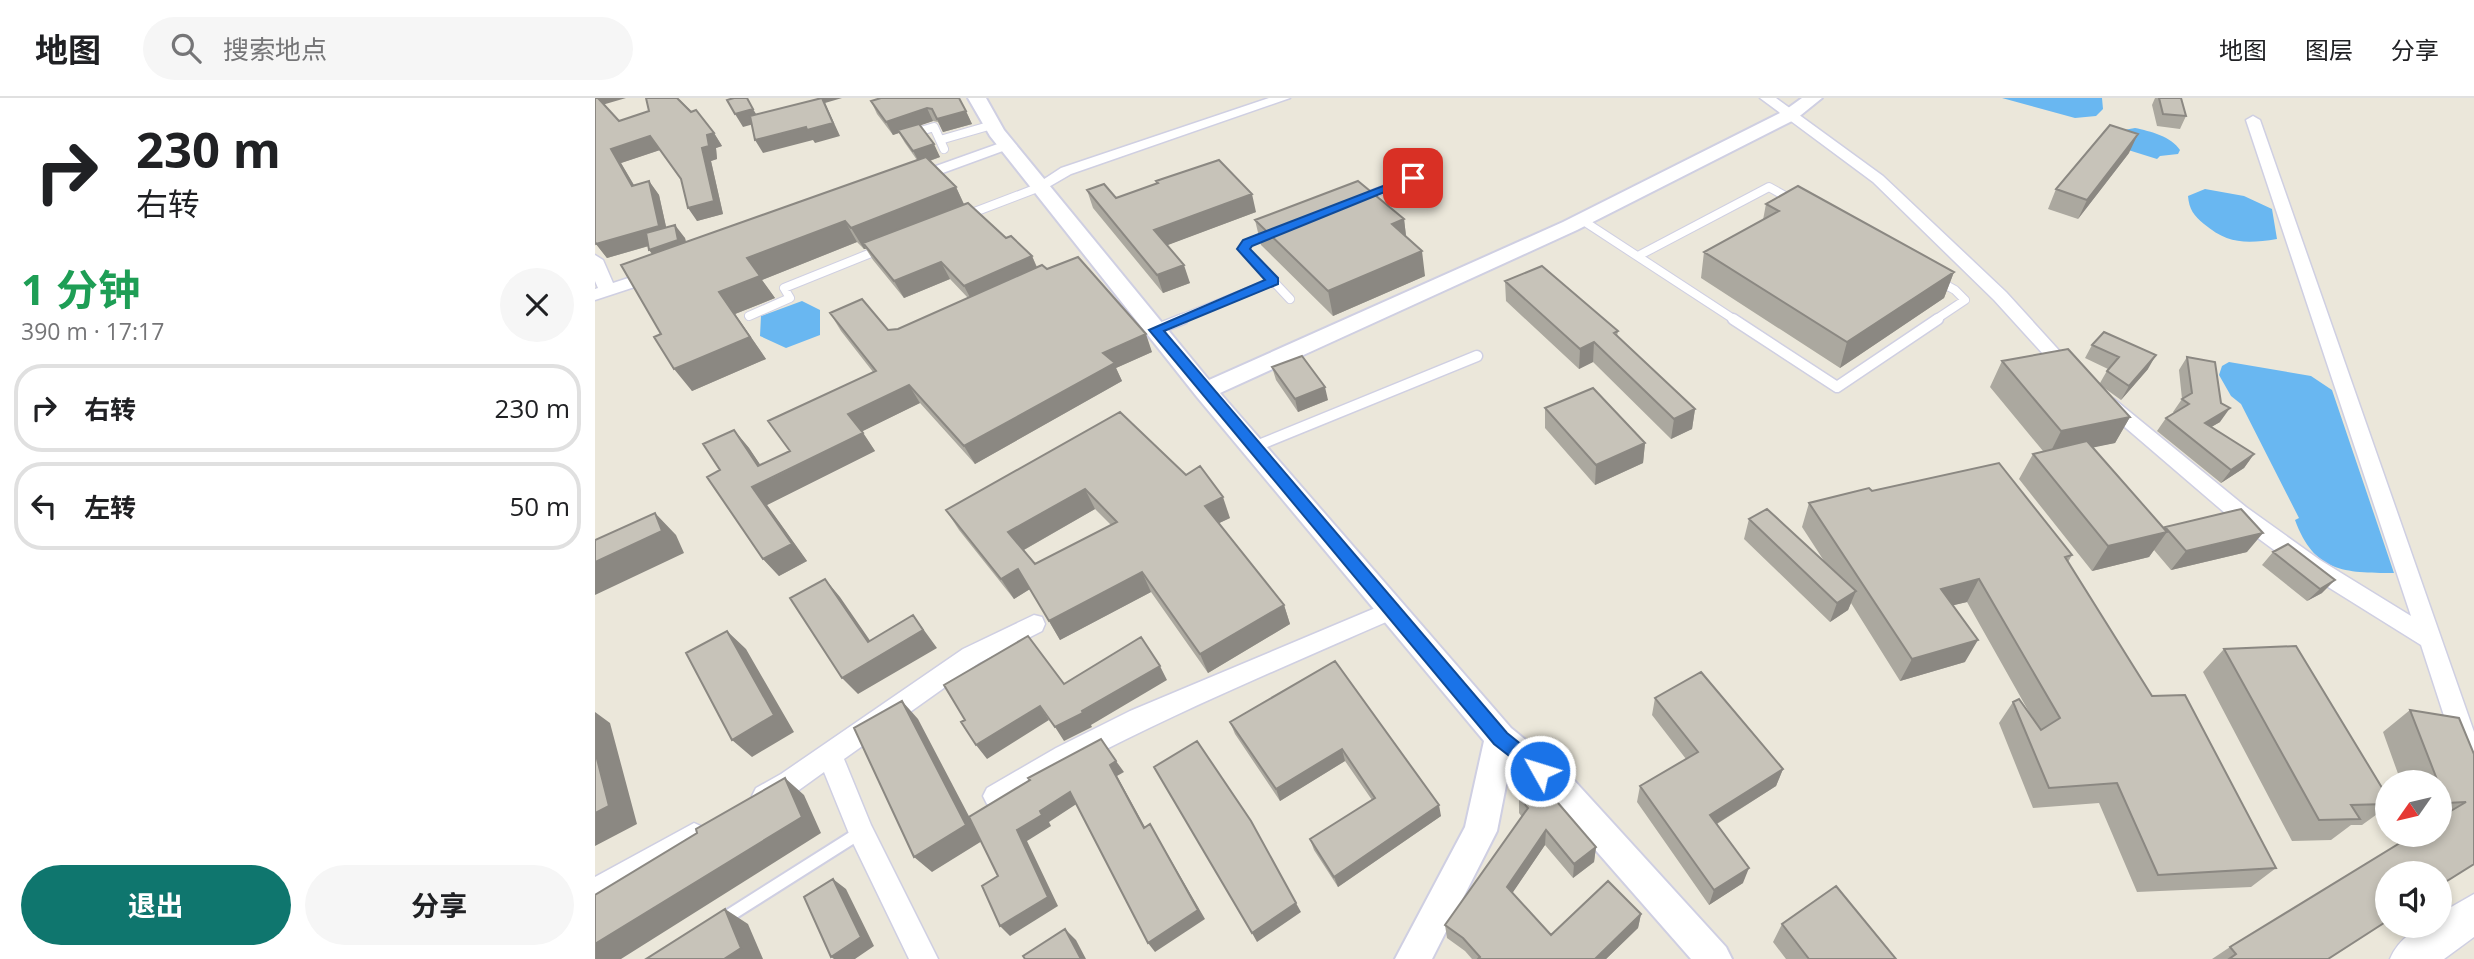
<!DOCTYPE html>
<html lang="zh">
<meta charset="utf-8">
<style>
:root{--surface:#fff;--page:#f6f6f6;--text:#202124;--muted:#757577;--line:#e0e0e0;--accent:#0f766e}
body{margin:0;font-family:"Open Sans","Noto Sans SC",sans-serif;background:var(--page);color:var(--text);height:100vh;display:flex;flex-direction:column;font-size:26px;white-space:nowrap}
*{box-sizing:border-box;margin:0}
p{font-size:23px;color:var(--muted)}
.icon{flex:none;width:38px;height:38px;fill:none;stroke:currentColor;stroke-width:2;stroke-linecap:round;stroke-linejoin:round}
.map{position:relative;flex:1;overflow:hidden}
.side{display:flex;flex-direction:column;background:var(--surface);width:595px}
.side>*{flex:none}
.hud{background:#fff;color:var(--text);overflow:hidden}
.needle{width:46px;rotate:236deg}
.fabs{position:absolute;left:1780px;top:672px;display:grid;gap:14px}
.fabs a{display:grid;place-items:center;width:77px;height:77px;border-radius:50%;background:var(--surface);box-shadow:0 4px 10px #0003;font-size:35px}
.pin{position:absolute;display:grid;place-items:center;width:60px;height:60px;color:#fff;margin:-30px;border-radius:14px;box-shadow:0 4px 10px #0006}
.me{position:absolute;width:77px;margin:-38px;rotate:309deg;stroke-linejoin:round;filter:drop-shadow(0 0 5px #0008)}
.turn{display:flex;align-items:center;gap:24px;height:147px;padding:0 21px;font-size:32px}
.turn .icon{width:91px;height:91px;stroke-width:2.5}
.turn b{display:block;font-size:49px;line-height:60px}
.round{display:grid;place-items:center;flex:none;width:74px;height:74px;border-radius:37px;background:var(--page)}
.headline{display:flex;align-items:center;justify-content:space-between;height:119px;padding:0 21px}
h1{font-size:42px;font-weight:700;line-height:52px;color:#1e9e55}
.button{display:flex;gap:14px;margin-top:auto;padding:14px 21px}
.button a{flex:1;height:80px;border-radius:42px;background:var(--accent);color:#fff;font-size:28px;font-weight:700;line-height:80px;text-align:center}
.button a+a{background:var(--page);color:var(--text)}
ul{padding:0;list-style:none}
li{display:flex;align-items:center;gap:21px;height:88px;margin:0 14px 10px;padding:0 7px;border:4px solid var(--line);border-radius:28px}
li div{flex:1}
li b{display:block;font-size:26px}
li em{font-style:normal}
header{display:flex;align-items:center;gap:42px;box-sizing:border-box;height:98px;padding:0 35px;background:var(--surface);border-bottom:2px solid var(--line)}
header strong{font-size:33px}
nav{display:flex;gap:38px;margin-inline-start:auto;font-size:24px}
.search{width:490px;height:63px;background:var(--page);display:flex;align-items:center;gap:18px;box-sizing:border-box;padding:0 24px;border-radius:38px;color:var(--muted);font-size:26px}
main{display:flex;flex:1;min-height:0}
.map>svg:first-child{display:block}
</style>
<header>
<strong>地图</strong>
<div class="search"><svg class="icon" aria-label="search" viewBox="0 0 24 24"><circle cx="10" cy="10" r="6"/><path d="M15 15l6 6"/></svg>搜索地点</div>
<nav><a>地图</a><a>图层</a><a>分享</a></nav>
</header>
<main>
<section class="side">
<div class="hud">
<div class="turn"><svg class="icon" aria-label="right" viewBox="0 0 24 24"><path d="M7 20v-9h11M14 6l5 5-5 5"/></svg><div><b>230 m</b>右转</div></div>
</div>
<div class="headline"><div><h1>1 分钟</h1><p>390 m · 17:17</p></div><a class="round"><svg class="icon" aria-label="close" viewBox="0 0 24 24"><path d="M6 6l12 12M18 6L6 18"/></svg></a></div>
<ul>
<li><svg class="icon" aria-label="right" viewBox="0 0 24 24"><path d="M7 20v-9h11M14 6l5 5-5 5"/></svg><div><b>右转</b></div><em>230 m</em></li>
<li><svg class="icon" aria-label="left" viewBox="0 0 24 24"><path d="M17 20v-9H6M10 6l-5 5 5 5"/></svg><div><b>左转</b></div><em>50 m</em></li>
</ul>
<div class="button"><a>退出</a><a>分享</a></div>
</section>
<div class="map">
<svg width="1879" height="861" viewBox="0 0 1879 861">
<rect width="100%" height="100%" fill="#ebe7da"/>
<path fill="#69b7f1" d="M1407,0h100l1,11 -7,7 -21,2z
M1540,30c15,3 37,9 45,22l-2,4 -18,2 -3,3 -32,-10 -1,-19z
M1610,91l39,7 28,13 5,30c-31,5 -49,5 -73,-15 -10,-8 -15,-15 -16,-28z
M207,203l18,9v25l-34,13 -26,-12 1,-20z
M1634,264l82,14 21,14 62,183c-50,0 -80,-1 -99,-53l4,-2 -58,-114 -10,-8 -12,-21 3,-9z"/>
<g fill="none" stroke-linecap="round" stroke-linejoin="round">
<defs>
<path id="service-far2" d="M316,36l23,-7 10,22
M345,42l52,-15
M767,100l52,-20
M369,118l76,-29
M987,122l153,100
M677,135l-24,10 -5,6 47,50
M1043,158l131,-69 25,14
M154,218l41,-18 -6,-10 97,-39
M583,222l96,-39
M1340,222l30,-20 -10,-10 -18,-10"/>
<path id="service-far1" d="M1138,221l104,68 101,-68
M560,232l28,-11
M659,349l223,-91"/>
<path id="service" d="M127,822l139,-88"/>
<path id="minor" d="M674,0h21l-219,76 -31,18 -8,-5 29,-19z
M1165,0h16l107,78 123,116 69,76 3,4 -3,4h-12l-69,-76 -121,-118z
M1658,18l7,4 214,612v47l-9,-3 -4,-8 -40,-123 -117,-73 -72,-53 -134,-115 2,-5h14l132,108 74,53 91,56 -165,-496z
M411,43l7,4 -2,3 -93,34h-10l-3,-3 3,-3z
M0,157l8,5 10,23 43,-14 8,5 -2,4 -67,22v-11l3,-1 -3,-7z
M797,503l8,3 3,6 -3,6c-135,59 -268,114 -395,188l-9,4 -9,-4 -4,-8 4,-8 69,-40 74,-37z
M439,517l8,2 3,7 -3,7 -63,32 -135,96 27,66 67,134h-29l-57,-118 -28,-69 -25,18 -34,18 -9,-4 -4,-8 4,-8 25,-14 182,-125z
M99,725l9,4 4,9 -4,9 -108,60v-28z"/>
<path id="tertiary" d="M373,0h18l18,32 205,250 354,-158 221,-111 18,-13h20l-26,21 -219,111 -357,163 291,335 60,49 155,170 6,12h-41l-142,-162 -39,-32 -13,66 -65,128h-37l70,-132 19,-86 -287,-344 -207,-261z"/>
<path id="secondary" d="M1879,796v43l-30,22h-54c9,-21 27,-33 49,-33v-12z"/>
</defs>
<use href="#service-far2" stroke="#cfcfe2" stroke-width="10"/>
<use href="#service-far1" stroke="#cfcfe2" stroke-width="13"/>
<use href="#service" stroke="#cfcfe2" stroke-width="16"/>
<use href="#minor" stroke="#cfcfe2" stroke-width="3"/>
<use href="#tertiary" stroke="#cfcfe2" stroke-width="4"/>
<use href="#secondary" stroke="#cfcfe2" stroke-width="3"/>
<use href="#service-far2" stroke="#fff" stroke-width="8"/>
<use href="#service-far1" stroke="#fff" stroke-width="10"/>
<use href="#service" stroke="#fff" stroke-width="12"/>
<use href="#minor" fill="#fff" fill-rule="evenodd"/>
<use href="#tertiary" fill="#fff" fill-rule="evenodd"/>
<use href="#secondary" fill="#fff" fill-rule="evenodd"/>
</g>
<path fill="#aba89f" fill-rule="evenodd" d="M364,0l13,26 -29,8 -5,-10 -5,-1 -13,4 20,32 -10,4 26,26 8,17 42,34 26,18 5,11 10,2 105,83 -36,16 6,13 -147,83 -55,-61 -58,28 13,20 -108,54 40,56 -28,15 -16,-17 -43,-89 14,-40 15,18 11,17 30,-14 83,-79 -32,-41 -11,-18 58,17 10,-1 70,-31 -18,-19 -46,19 -31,-38 -7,-11h-2l-7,-7 -95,38 13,18 -40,16 31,45 -74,32 -31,-57 -9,-80 -3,-4v-4l-42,12 -11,-14 8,-140 15,17 61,-21 34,33 8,13 -6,2 1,11 -6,2 12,53 -26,7 -16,-41 -21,-30 -39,13 13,22 15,-4 10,14 7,32 19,11 1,4 231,-82 -12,-17 -6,-10 -6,2 -16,-21 -6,-13z
M1560,0h26l5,18 -6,13 -23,-3 -5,-21z
M1534,55l-51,66 -30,-10 8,-20z
M561,83l100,31 -89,33 23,38 -27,10 -70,-85 -6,-18 29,8 40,-14z
M1171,106l188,68 -10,26 -104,70 -139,-90 3,-26 59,-32z
M809,121l2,17 19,40 -92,40 -72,-71 -6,-25z
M910,183l113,50 -1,5 78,73 -3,20 -21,10 -78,-77 -14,7 -73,-68z
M1497,247l56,24 -27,31 -18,-13 27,30 -15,26 -23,4 72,81 1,-1 82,25 -76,18 -17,-20 -5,7 -57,14 -73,-92 14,-25 10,-3 -53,-64 12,-26 98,22 8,-14 -23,-11z
M1592,259l33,65 -9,5 43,27 -10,14 -23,15 -64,-52 9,-13 8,-5 -1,-1 9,-13 -3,-29z
M677,269l56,33 -30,12 -22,-32z
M950,310l100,35 -2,20 -48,22 -50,-57z
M525,314l110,106 -11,5 65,82 6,19 -82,49 -57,-81 -91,48 -30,-51 -16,10 -55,-69 -13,-20zM500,411l16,16 -76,39 -11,-14z
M1277,393l200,64 -4,7 84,134 124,172 -25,19 -114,5 -38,-89 -66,5 -34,-85 14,-21 16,10 -62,-110 -14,3 12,57 -65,19 -49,-78 -3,7 -18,12 -86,-83 5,-20 77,45 -24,-37 7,-24z
M1693,446l34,49 -15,8 -45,-36 11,-13z
M1629,551l163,147v11l-25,18h-11l-20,15 -39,1 -89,-169z
M740,563l106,155 -103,71 -24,-37 -4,-11 62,-39 -27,-39 -65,40 -45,-67 -5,-12z
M1060,600l128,71 -7,17 -59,38 26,59 -34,22 -72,-103 3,-16 46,-27 -34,-44z
M1815,612l49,8 15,146 -146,95h-116l18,-12 209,-112v-53h-38l-18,-50z
M924,700l77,49 -2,15 -21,16 -28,-33 -33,48 39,42 90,-21 -3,14 -32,31h-134l-7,-8 -18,-13 -2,-13 77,-108 -3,-4z
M1187,826l114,35h-110l-13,-17z"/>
<path fill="#8b8882" d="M2,0h29l-24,7z
M224,0h23l-17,5 15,33 -25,7 -2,-3 -50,13 -8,-13z
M332,10l6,13 -40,14 -7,-13z
M158,11l8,13 -18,5 -8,-13z
M371,13l6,13 -29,8 -6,-13z
M119,35l8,13 -6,2 1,11 -6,2 12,53 -26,7 -9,-13 14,-60 5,-13z
M1543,36l-9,19 -51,66 9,-19z
M55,38l10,14 -39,13 21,36 -10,-13 -21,-37z
M339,46l6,13 -20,7 -7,-13z
M54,83l10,14 10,45 -62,18 -11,-14z
M361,89l10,22 -103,34 3,6h-2l-13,-21z
M657,96l4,18 -96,36 -6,-18z
M809,121l3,25 -15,-20z
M250,123l12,21 -95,38 13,18 -40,16 31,45 -74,32 -18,-22 45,-77 28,-34z
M80,127l10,13 3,15 -28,10 -11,-13z
M827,153l3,25 -92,40 -5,-25z
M437,158l7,17 -66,30 -9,-17z
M346,164l9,17 -46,19 -10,-17z
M589,167l6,18 -27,10 -6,-18z
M1359,174l-10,26 -104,70 7,-26z
M551,236l6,18 -36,16 6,13 -147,83 -11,-18 139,-93z
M999,244l-1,20 -14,7 1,-20z
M1561,257l-8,14 -27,31 8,-14z
M314,287l11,18 -59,29 -13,-18z
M730,289l3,13 -30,12 -3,-13z
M1635,310l-10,14 -24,14 9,-13z
M1100,311l-3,20 -21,10 3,-20z
M1535,319l-15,26 -67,14 13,-26z
M139,332l15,18 21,31 93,-46 12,18 -108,54 40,56 -28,15 -16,-17 -11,-72 6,-21z
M1050,345l-2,20 -48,22 1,-20z
M1659,356l-10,14 -23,15 10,-13z
M490,391l10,20 -75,43 -12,-20z
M628,399l7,21 -17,8 -8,-20z
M60,415l21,22 8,18 -89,42v-33z
M1572,434l-18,25 -57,14 16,-25z
M1668,435l-16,19 -76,18 15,-19z
M423,471l12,20 -16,10 -13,-20z
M547,474l9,20 -91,48 -11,-19z
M230,481l15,18 40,58 33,-40 24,33 -79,46 -16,-16 26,-36z
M1384,481l-12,23 -37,9 11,-22z
M1740,482l-13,13 -15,8 13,-12z
M1261,493l-8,19 -18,12 7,-19z
M689,507l6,19 -82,49 -8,-19z
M132,533l19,18 48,83 -42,25 -20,-17z
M1383,542l-13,22 -65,19 12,-22z
M565,568l7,14 -76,45 1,2 -28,14 -9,-14z
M307,603l16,18 64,122 -50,31 -18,-15z
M445,608l9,14 -62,39 -11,-14z
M0,614l15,11 27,101 -42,22z
M747,651l3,12 -65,40 -4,-12z
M521,663l8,11 -7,4 34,62 -7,-10 -34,-63z
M1188,671l-7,17 -71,45 5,-16z
M190,680l19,17 17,38 -200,126h-26v-15z
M475,694l8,11 -29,19 2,4 -24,15 31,65 -48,30 -10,-10 17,-96 23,-19z
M844,707l2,11 -103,71 -4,-10z
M555,726l55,95 -50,33 -7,-9z
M951,732l-1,15 -38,56v-14z
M1001,749l-2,15 -21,16 1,-14z
M1154,770l-6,15 -34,22 5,-15z
M238,781l13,10 28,57 -19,13h-21l-3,-2z
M701,805l5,9 -44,30 -5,-9z
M130,811l23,15 15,35h-39z
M1046,816l-3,14 -32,31h-11z
M470,831l11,11 10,19h-5z"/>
<path fill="#c7c3b9" stroke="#8b8882" stroke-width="2" fill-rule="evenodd" d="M0,0h3l21,23 30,-10 -3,-13h31l14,14 5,-2 18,23 -7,2 2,11 -7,2 12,53 -26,7 -7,-29 -31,-43 -39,13 21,37 17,-5 10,45 -63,18 -1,-2z
M139,0h13l6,11 -18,5 -8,-14z
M227,0l11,25 -26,7 -1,-3 -51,13 -5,-24z
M286,0h78l7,13 -29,8 -5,-10 -5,-1 -41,14 -15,-21z
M1564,0h22l5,18 -23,-2z
M324,26l15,20 -21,7 -15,-21z
M1515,27l28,9 -51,66 -31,-11z
M331,59l30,30 -105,41 -6,-7 -98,37 13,18 -41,16 31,45 -76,32 -20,-32 7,-3 -40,-69z
M624,62l33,34 -98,36 30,35 -27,10 -70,-85 17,-6 12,14 42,-15 -2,-2z
M763,83l46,38 -12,5 30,27 -94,40 -73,-71z
M1203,88l156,86 -107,70 -143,-90 75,-41 -13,-7z
M373,105l38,35 5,-2 21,20 -68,30 -23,-24 -47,19 -31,-38z
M80,127l3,15 -29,10 -3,-17z
M483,159l68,77 -43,19 12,10 -151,83 -55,-61 -61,29 15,19 -111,54 40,57 -29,15 -56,-82 13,-7 -17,-26 31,-14 24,36 32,-15 -22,-30 108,-50 -46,-58 32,-14 26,31 10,-1 144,-64 5,4z
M947,168l76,65 -4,2 81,76 -21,10 -80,-77 -14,7 -75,-68z
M1509,234l52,23 -27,31 -22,-15 12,-14 -27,-12z
M1473,251l62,68 -69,14 -59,-70z
M707,258l23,31 -30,12 -23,-32z
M1592,259l28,5 6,41 9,5 -25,15 49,31 -23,16 -65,-52 23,-14 -7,-5 10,-6z
M998,290l52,55 -49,22 -51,-57z
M525,314l66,63 14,-9 23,31 -18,9 79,99 -84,49 -58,-82 -93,49 -31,-52 -17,10 -55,-69zM490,391l32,33 -82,42 -27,-32z
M1492,343l80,91 -59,14 -75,-92z
M1404,365l73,92 -7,2 87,139 33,-1 91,173 -118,7 -41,-92 -68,5 -36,-86 6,-3 22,31 19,-12 -81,-139 -38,10 37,51 -66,19 -103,-156 60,-15 3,3z
M1172,411l89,82 -19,12 -88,-84z
M1646,411l22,24 -77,18 -21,-24z
M60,415l7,18 -67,31v-22z
M1693,446l47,36 -15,9 -47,-37z
M230,481l43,63 45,-27 10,15 -81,48 -52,-80z
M132,533l47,84 -42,25 -46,-87z
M433,538l36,48 77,-47 19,29 -78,45 1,2 -28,14 -15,-21 -64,39 -15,-23 4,-2 -21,-35z
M1701,548l91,150v8l-36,1 9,14 -41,1 -95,-171z
M740,563l104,144 -105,72 -24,-38 65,-41 -33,-49 -66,40 -46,-67z
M1106,574l82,97 -73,46 39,53 -35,22 -74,-104 58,-34 -43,-54z
M307,603l64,124 -52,32 -60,-129z
M1815,612l49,8 15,36v110l-35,22v-13h-52v48l-59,38h-99l7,-5 -6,-7 183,-112h26v-17l27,-16 -20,1 -7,-16v-5h-1z
M506,641l15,22 -6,4 34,63 6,-4 48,86 -50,33 -78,-151 -30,19 2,4 -25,15 31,67 -48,29 -18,-40 16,-10 -29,-59 61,-37 -2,-2z
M602,643l54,80 45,82 -44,30 -98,-166z
M0,653l14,55 -14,7z
M190,680l17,39 -207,127v-49l102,-62 -1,-4z
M945,684l56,65 -22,17 -28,-34 -39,57 44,48 57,-54 33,33 -46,45h-117l2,-2 -17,-19 -18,-13 83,-117 -9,-10z
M238,781l28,58 -30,20 -27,-60z
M1241,788l60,73h-87l-27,-35z
M130,811l16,39 -17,11h-78z
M470,831l16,30h-56l-2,-3z"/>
<path fill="#1a73e8" stroke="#114b97" stroke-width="2" d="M814,78l10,2 -167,68 -2,3 28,29v6l-114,47 343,402 40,32 2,6 -2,6 -7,3 -46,-36 -345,-414 116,-50 -28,-31 6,-9z"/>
</svg>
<div class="fabs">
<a><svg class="needle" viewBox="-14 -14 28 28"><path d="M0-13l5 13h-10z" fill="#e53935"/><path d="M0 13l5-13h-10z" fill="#757577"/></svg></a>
<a><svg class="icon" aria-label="sound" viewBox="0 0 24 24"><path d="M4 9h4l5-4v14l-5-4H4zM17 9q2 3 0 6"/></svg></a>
</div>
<div class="pin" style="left:818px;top:80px;background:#d93025"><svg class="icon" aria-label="arrive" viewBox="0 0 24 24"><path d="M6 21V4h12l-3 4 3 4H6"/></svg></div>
<svg class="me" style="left:945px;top:673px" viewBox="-20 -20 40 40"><circle r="17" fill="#1a73e8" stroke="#fff" stroke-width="3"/><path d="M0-11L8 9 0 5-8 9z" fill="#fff"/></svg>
</div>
</main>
